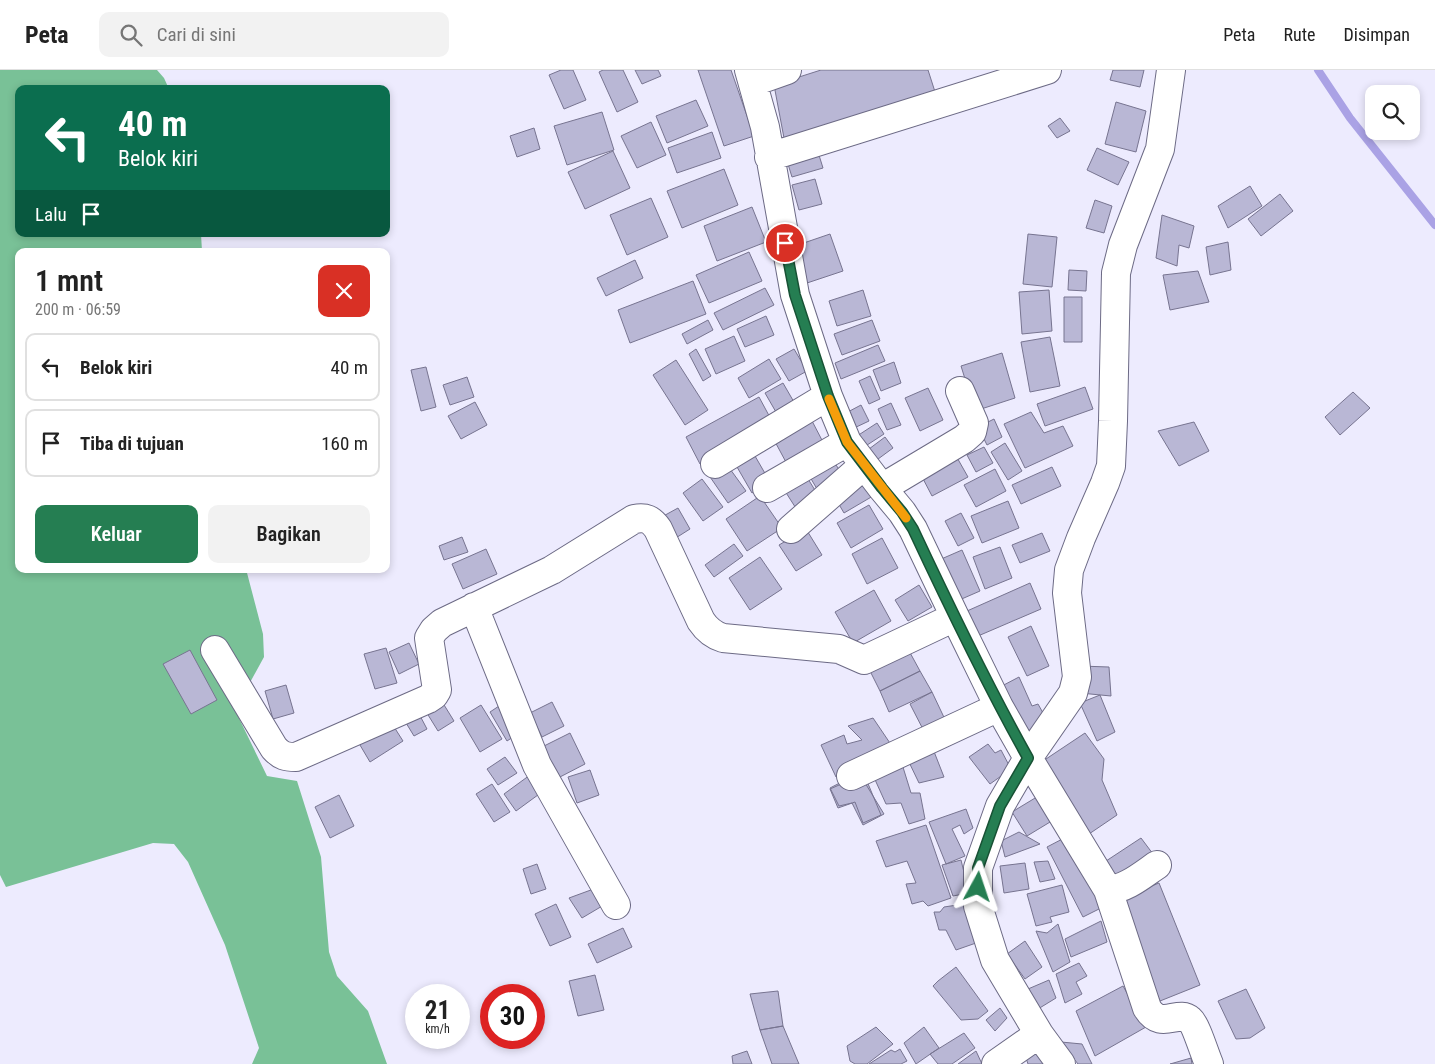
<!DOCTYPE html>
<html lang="id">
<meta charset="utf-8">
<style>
:root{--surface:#fff;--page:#f2f2f2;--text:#222;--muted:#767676;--line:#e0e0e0;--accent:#257e52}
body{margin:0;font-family:"Roboto Condensed",sans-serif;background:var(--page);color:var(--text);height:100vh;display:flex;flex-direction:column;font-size:19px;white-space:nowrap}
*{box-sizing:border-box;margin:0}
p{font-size:16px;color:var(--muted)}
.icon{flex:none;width:28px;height:28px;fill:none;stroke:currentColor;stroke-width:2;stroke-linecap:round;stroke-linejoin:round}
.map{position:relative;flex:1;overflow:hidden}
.panel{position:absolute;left:15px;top:178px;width:375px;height:325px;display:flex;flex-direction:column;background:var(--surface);border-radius:10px;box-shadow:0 2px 8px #0003}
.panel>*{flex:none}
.banner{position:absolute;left:15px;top:15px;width:375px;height:152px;border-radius:10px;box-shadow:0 2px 8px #0003;background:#0b6e4f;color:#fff;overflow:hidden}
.tools{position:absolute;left:1365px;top:15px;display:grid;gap:10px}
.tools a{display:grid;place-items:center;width:55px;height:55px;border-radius:10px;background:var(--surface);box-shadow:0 2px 8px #0003;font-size:25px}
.speed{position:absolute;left:405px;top:914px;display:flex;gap:10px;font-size:25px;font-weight:700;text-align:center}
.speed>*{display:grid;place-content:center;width:65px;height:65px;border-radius:50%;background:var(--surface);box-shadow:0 2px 8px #0003;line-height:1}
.speed small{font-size:12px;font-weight:400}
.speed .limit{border:8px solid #d22;background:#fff;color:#111}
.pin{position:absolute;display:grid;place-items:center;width:42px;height:42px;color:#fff;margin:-21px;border:2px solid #fff;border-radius:50%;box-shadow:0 1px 5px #0007}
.me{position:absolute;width:55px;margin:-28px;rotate:5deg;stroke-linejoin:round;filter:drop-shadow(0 0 4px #0008)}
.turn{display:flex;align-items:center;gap:18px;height:105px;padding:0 20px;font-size:22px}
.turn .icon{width:65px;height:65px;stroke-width:2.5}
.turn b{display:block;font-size:35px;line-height:42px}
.then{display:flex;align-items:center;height:48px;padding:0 20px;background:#0003;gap:10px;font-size:19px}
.round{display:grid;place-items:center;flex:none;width:52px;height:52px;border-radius:10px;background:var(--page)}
.head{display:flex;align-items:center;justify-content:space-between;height:85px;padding:0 20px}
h1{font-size:30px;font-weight:600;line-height:38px}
.button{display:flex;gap:10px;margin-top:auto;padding:10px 20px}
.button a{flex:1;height:58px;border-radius:10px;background:var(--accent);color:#fff;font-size:20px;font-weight:600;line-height:58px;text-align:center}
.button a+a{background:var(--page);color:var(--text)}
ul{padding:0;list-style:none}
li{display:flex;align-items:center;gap:15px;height:68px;margin:0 10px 8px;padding:0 10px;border:2px solid var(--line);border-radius:10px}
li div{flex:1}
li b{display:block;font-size:19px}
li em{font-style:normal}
header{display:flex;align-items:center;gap:30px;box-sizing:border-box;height:70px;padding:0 25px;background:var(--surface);border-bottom:1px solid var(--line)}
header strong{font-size:24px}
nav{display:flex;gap:28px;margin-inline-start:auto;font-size:18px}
.search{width:350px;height:45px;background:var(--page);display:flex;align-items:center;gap:12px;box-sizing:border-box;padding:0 18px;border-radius:10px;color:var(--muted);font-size:19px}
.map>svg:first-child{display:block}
</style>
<header>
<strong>Peta</strong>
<div class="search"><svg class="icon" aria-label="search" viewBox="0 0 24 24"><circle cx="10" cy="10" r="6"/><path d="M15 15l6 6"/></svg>Cari di sini</div>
<nav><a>Peta</a><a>Rute</a><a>Disimpan</a></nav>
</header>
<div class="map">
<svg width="1435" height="994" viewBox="0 0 1435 994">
<rect width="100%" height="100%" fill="#edebfe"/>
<path fill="#79c197" d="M0,0h157l7,8 5,11h-150v145h182l1,17h-183v318h227l17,65 1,23 -29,53 32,66 30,5 24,76 8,95 8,24 31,35 19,53h-135l7,-16 -34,-103 -37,-83 -14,-18 -21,-1 -147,44 -6,-12z"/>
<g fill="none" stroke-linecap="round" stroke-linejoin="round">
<path stroke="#aaa2e5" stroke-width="8" d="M1318,0l32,48 85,107"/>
</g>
<path fill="#b9b7d5" stroke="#777490" d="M561,0h12l13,30 -22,9 -15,-34z
M603,0h20l15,32 -21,10 -18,-40z
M635,0h23l3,6 -19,8z
M698,0h33l23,66 -30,10z
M821,0h107l9,28 -153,40 -10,-53z
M1113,0h31l-4,17 -30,-7z
M696,30l12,26 -41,17 -11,-27z
M1116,32l30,9 -10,41 -31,-8z
M602,42l12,38 -47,15 -13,-39z
M1060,48l10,13 -13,7 -9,-12z
M651,52l15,33 -29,13 -16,-32z
M534,58l6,21 -23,8 -7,-21z
M712,62l9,26 -44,15 -9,-25z
M1097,78l32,14 -11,23 -31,-15z
M613,81l17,37 -45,21 -17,-37z
M818,82l5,16 -31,9 -5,-16z
M724,99l14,36 -56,23 -15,-37z
M815,109l7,25 -23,6 -7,-25z
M1250,116l12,20 -34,22 -10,-22z
M1280,124l13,17 -32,25 -13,-17z
M651,128l17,39 -41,18 -17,-40z
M1095,130l17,6 -8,27 -18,-5z
M752,137l14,35 -49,19 -13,-35z
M1162,145l32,11 -5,22 -10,-3 -2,21 -21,-8z
M830,164l13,37 -39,13 -12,-37z
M1028,164l29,3 -5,50 -29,-3z
M1228,172l3,28 -21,5 -4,-28z
M749,182l13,29 -53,22 -13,-28z
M635,190l8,18 -37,18 -9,-18z
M1069,200l18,1 -1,20 -18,-1z
M1198,201l11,31 -39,8 -7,-35z
M693,211l13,33 -76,29 -12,-33z
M765,218l9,17 -51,25 -9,-17z
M863,220l8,26 -34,10 -8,-25z
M1049,220l3,41 -30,3 -3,-42z
M1064,227h18v45h-18z
M766,246l8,19 -29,12 -8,-18z
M708,250l5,10 -26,14 -5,-10z
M872,250l8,21 -38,14 -8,-21z
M734,266l11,25 -29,13 -11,-25z
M1050,267l10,49 -30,6 -9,-50z
M878,275l7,16 -44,18 -6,-16z
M696,279l15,27 -8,5 -14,-27z
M794,279l13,22 -18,10 -13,-22z
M1002,283l13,45 -40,13 -14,-45z
M769,289l12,20 -32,19 -11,-20z
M676,290l32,50 -23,15 -32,-50z
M894,292l7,21 -20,8 -8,-21z
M426,297l10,40 -15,4 -10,-41z
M870,306l10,23 -11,5 -10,-23z
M467,307l7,20 -24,8 -7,-20z
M783,313l15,26 -18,10 -15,-26z
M1085,317l8,22 -48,17 -8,-22z
M928,318l15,32 -23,11 -15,-33z
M1353,322l17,16 -30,27 -15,-18z
M759,327l14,26 -73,41 -14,-27z
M475,332l12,23 -26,14 -13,-23z
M891,333l10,22 -14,5 -9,-21z
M861,335l8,16 -17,8 -8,-15z
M1031,342l13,21 19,-7 10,20 -48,22 -21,-44z
M811,349l13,25 -37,20 -14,-26z
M994,349l8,18 -15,8 -9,-18z
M1194,352l15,29 -30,15 -21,-35z
M877,353l7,11 -23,15 -7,-11z
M885,367l8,11 -19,14 -9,-10z
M1005,373l17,28 -14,9 -17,-28z
M984,377l9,16 -17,9 -9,-17z
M955,384l13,23 -36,19 -12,-23z
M755,386l15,26 -18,11 -15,-26z
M831,387l14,22 -25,15 -13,-22z
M725,392l21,29 -18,12 -20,-29z
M1052,397l9,19 -40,18 -9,-19z
M995,399l11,22 -30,16 -12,-22z
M805,404l16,26 -22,13 -16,-25z
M702,409l21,28 -20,14 -20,-28z
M865,414l8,12 -29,17 -7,-12z
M760,426l22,32 -35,23 -21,-32z
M1008,431l11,27 -37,15 -11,-27z
M869,435l14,24 -32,19 -14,-25z
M678,438l12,21 -19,12 -13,-22z
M961,443l13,25 -16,8 -13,-25z
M806,459l16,26 -26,16 -17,-26z
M1042,463l8,18 -30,12 -8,-18z
M462,467l6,15 -24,8 -5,-14z
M882,468l16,30 -31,16 -15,-30z
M734,474l9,12 -29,21 -9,-12z
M1000,477l12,31 -27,11 -12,-32z
M486,479l11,25 -34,15 -11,-25z
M962,480l18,41 -23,10 -18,-41z
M760,487l22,32 -32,21 -21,-32z
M1030,513l11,26 -63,27 -11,-25z
M919,515l13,22 -24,14 -13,-21z
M874,520l17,31 -38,22 -18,-31z
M1031,556l18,40 -22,10 -19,-39z
M409,573l10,21 -20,10 -10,-22z
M386,578l11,35 -22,6 -11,-35z
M908,579l12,22 -40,20 -11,-22z
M190,580l27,50 -26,14 -28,-50z
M1080,596l29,1 2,29 -31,-3z
M920,601l12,21 -43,20 -9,-21z
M1019,607l13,29 6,-2 9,16 -19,19 -28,-52z
M286,615l8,28 -21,6 -8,-28z
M932,622l18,38 -22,9 -18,-35z
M1100,625l15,37 -18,9 -17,-38z
M441,630l13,21 -16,10 -13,-21z
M552,632l12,24 -22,11 -12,-24z
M502,634l17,29 -12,8 -17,-29z
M481,635l21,34 -22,13 -20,-34z
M417,640l10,19 -13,7 -11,-18z
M873,648l21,31 -58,28 -15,-32 23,-10 3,9 15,-4 -14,-14z
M389,649l14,22 -33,21 -13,-22z
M570,663l15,31 -27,14 -16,-31z
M1085,663l19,26 -2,21 15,35 -28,19 -46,-73z
M988,674l7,9 6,-3 10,19 -21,15 -21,-27z
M933,679l11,28 -25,6 -12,-25z
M505,687l12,16 -19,12 -11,-16z
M902,694l9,29h9l5,26 -16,5 -8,-21 -15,1 -14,-31z
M590,700l9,25 -22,8 -9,-26z
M859,703l25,41 -21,11 -11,-22 -13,3 -9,-18z
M864,704l17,41 -18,8 -8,-21 -17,6 -8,-19z
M530,705l12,17 -26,19 -12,-17z
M492,714l18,28 -16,10 -18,-28z
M1045,722l15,24 -33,20 -15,-24z
M339,725l15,31 -24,12 -15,-31z
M966,739l7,19 -9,6 -4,-9 -8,4 13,27 -19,8 -17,-42z
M926,755l25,73 -23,8 -5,-5 -11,3 -6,-20 10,-1 -9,-22 -21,6 -10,-26z
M1019,762l21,12 -35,13 -4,-16z
M1070,765l37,70 -24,12 -36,-70z
M1141,768l15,20 -39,23 -14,-18z
M961,790l8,33 -16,3 -11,-31z
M1048,791l7,18 -15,3 -6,-20z
M1025,793l4,26 -25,4 -4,-27z
M537,794l9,25 -15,5 -8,-25z
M1159,813l41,102 -40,16 -12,-29 -26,-74z
M1062,815l7,27 -19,5 2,5 -16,4 -9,-32z
M599,817l10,15 -27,16 -13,-20z
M556,834l15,33 -21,9 -15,-32z
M964,834l12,39 -20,7 -10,-20h-7l-5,-18h6l4,-5z
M1101,851l6,21 -36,15 -6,-18z
M1058,854l12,38 -17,10 -17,-41 11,2z
M623,858l9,19 -35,16 -9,-19z
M1025,871l17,26 -17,12 -18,-25z
M1079,893l8,13 -11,6 6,12 -17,9 -9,-29z
M956,897l32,44 -10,8 -17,1 -28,-34 5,-5z
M595,905l9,35 -26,6 -9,-35z
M1049,910l7,18 -18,11 -10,-20z
M1123,916l23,41 -51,29 -19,-45z
M1246,919l19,39 -15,10 -14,1 -18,-38z
M778,921l5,35 -23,4 -10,-36z
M1000,938l7,10 -12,13 -9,-11z
M783,956l16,38h-27l-12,-34z
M876,957l17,17 -26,20h-12l-5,-3 -3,-15z
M924,957l15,21 -23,16 -12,-21z
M964,963l11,15 -23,16h-14l-8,-10z
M1061,972l21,2 10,20h-14z
M900,979l7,12 -6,3h-32l22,-14 4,2z
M1035,979l10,15h-17l-3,-9z
M747,981l5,13h-19l-1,-8z
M976,981l6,13h-24z
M1191,988l1,6h-22z"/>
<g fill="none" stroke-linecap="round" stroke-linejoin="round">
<defs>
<path id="minor" d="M749,0l16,57 30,168 33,101 19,46 35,46 20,24 11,17 42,88 44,90 29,51 80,132c18,-1 34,-15 49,-25
M753,12l34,-12
M769,87l278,-87
M715,394l113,-68
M767,418l80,-46
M882,418l82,-49 8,-7 2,-9 -14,-32
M791,459l73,-64
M474,537l63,158 79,140
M215,580l59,98c7,8 12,9 22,9l132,-58 6,-4 3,-5 -8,-52 5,-8 8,-7 110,-53 82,-51c12,-2 17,0 24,10l43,92c6,9 12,14 22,17l116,11 25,11 91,-43
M851,706l148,-69
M1108,820l39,118c14,23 31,1 43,12 6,5 15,35 19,44
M996,994l43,-30
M1061,994l-22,-30 -44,-74 -17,-54v-38l22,-62 28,-48 45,-65 4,-16 -10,-84 2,-23 12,-32 24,-55 6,-17 2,-45 3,-148 7,-28 37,-96 11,-79"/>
</defs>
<use href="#minor" stroke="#6c6a85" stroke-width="30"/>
<use href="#minor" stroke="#fff" stroke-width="28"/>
</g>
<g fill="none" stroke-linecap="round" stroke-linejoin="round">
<defs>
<path id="route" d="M785,173l10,52 33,101 19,46 35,46 20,24 11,17c36,77 73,154 115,229l-28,48 -22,62v19"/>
</defs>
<use href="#route" stroke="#185235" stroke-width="12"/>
<use href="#route" stroke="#257e52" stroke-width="9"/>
<path stroke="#f59e0b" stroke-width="9" d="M829,329l18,43 59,76"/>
</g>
</svg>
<div class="tools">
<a><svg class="icon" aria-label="search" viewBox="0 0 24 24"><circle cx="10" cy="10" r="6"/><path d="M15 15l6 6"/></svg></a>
</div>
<div class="speed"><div>21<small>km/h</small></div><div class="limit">30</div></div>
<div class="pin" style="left:785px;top:173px;background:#d93025"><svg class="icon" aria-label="arrive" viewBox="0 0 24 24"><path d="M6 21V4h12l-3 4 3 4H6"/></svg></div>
<svg class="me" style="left:978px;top:817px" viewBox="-20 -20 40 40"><path d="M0-17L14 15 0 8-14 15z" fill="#257e52" stroke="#fff" stroke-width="4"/></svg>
<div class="banner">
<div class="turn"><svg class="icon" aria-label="left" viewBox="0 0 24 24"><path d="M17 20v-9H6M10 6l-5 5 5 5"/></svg><div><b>40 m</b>Belok kiri</div></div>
<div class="then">Lalu<svg class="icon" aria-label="arrive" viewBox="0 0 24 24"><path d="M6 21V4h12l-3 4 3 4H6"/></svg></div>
</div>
<section class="panel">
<div class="head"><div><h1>1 mnt</h1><p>200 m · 06:59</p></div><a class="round" style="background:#d93025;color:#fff"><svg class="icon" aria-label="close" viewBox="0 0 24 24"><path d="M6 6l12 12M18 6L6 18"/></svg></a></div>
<ul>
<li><svg class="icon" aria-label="left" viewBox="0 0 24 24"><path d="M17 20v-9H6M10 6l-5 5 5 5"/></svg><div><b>Belok kiri</b></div><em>40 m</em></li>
<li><svg class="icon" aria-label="arrive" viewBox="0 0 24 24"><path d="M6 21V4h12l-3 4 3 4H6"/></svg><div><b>Tiba di tujuan</b></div><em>160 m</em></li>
</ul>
<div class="button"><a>Keluar</a><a>Bagikan</a></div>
</section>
</div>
